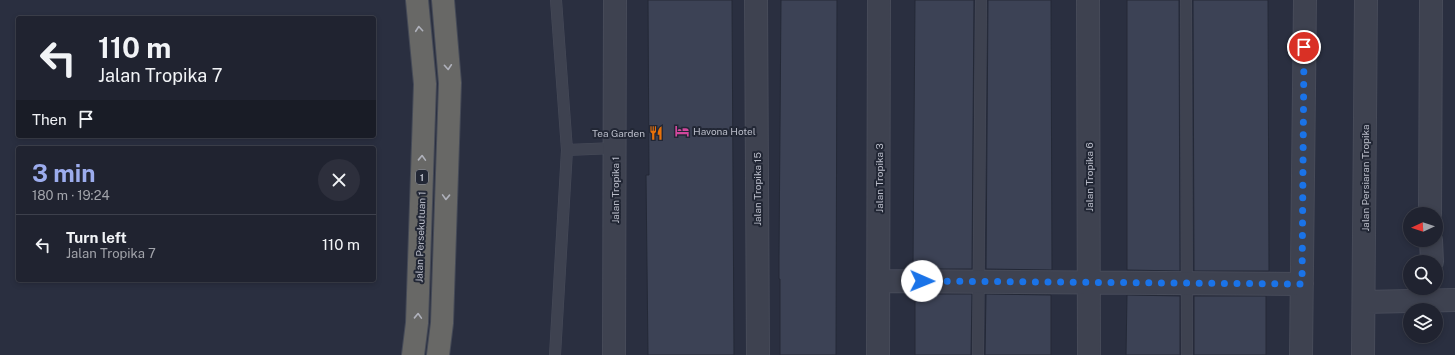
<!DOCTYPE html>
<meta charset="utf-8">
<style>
:root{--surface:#202330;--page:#2d2f3c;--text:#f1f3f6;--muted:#a2a4ab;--line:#3d404c;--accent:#9caced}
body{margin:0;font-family:"Public Sans",sans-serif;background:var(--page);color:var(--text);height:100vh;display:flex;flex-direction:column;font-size:15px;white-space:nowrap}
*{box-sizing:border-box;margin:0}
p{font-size:13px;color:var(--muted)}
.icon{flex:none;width:22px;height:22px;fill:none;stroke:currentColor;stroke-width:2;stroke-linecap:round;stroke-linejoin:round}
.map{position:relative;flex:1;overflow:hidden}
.panel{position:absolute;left:16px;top:146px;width:360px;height:136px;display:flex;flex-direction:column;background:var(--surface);border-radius:4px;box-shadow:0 2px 6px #0003,0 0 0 1px var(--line)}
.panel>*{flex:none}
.banner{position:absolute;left:16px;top:16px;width:360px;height:122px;border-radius:4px;box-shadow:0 2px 6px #0003,0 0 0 1px var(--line);background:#202330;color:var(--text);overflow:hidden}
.needle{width:26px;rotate:267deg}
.controls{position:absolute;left:1403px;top:207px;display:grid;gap:8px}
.controls a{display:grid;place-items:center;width:40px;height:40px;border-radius:50%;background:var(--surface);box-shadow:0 2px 6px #0003,0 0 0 1px var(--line);font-size:20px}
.pin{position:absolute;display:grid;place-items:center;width:34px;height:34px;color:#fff;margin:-17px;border:2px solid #fff;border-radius:50%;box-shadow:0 1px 4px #0007}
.me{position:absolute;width:44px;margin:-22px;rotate:91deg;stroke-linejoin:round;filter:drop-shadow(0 0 3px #0008)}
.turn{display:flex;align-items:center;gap:14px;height:84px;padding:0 16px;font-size:18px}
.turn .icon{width:52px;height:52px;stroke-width:2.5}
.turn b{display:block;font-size:28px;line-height:34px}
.then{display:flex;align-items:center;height:38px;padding:0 16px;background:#0003;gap:8px;font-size:15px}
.round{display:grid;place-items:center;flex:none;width:42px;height:42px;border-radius:21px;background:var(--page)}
.overview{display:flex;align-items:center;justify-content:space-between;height:68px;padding:0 16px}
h1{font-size:24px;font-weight:700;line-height:30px;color:var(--accent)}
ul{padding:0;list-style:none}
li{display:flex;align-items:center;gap:12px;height:60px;padding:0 16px;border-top:1px solid var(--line)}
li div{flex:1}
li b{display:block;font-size:15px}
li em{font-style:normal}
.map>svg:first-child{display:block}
</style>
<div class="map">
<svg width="1455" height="355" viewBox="0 0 1455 355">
<rect width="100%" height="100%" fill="#2a2f40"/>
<path fill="#3c4255" stroke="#242937" d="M648,0h84l2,355h-86l-2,-180h3z
M781,0h56l-1,355h-56v-76h-1v-24z
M915,0h59l-2,269h-59z
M988,0h63l1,270 -66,-1z
M1127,0h52l1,271 -53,-1z
M1193,0h75l1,271h-75z
M915,294h57l-1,61h-56z
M986,294l65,1v60h-66z
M1127,295l53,1v59h-54z
M1194,296h72v59h-72z"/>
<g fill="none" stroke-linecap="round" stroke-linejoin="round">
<defs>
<path id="service" d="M1186,0l1,355
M567,150l48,-2
M555,355l12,-205 -11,-150
M978,355l3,-355"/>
<path id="minor" d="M756,0l2,355
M1088,0l1,355
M1430,214l1,-214
M1431,240l1,22
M879,281l423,3
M1364,302l91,-2
M614,355l1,-355
M878,355l1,-355
M1301,355l4,-355
M1363,355l3,-355"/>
<path id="trunk" d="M413,355l4,-32 8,-239 -8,-84
M438,355l4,-32 8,-240 -7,-83"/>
</defs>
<use href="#service" stroke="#474b59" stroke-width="12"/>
<use href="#minor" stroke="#474b59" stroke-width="24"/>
<use href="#trunk" stroke="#454a57" stroke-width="24"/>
<use href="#service" stroke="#3e4250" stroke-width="11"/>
<use href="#minor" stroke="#3e4250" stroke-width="22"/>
<use href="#trunk" stroke="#686866" stroke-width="22"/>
</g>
<defs><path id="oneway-chevron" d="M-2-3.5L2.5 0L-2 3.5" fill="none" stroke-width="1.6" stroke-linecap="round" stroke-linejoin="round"/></defs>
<g stroke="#afb1bb">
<use href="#oneway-chevron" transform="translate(419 29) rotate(-95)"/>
<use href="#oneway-chevron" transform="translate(448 67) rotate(86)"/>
<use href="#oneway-chevron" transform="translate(422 158) rotate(-88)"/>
<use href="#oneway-chevron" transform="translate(446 197) rotate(92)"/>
<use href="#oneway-chevron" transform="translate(418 316) rotate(-88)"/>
</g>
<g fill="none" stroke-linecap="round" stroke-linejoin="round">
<path stroke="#1a73e8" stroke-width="7" stroke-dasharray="0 12.6" d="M922,281l380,3 2,-237"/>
</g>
<defs>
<symbol id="hotel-bare" viewBox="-9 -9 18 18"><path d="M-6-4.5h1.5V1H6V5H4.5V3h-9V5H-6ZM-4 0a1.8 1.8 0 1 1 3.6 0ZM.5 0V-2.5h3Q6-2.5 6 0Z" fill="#d1479c" stroke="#222735" stroke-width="2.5" paint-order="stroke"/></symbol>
<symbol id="restaurant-bare" viewBox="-9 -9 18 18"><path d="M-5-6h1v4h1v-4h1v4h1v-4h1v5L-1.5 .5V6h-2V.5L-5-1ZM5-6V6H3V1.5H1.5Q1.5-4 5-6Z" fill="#e8710a" stroke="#222735" stroke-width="2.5" paint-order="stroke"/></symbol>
</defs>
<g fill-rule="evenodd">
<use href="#hotel-bare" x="672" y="121" width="20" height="20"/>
<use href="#restaurant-bare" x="646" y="123" width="20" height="20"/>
</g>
<g text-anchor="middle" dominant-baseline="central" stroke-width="4" stroke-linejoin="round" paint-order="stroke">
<rect fill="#222735" stroke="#8d919d" stroke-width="1" x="416" y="170" width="12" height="14" rx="3"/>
<g font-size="9" font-weight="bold" fill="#bbbeca">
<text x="422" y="177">1</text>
</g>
<g font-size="10" fill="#bbbeca" stroke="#222735" text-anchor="start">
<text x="693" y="131">Havona Hotel</text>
<text x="645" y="133" text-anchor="end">Tea Garden</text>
</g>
<g font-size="10" fill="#bbbeca" stroke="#222735">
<text transform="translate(1089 177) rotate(-90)">Jalan Tropika 6</text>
<text transform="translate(879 178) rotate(-90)">Jalan Tropika 3</text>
<text transform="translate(1365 178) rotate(-90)">Jalan Persiaran Tropika</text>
<text transform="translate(757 189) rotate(-90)">Jalan Tropika 15</text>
<text transform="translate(615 190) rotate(-90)">Jalan Tropika 1</text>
<text transform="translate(420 237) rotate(-88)">Jalan Persekutuan 1</text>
</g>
</g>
</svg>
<div class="controls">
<a><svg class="needle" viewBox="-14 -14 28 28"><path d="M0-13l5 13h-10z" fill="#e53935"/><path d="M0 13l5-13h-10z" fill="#a2a4ab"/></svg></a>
<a><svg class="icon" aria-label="search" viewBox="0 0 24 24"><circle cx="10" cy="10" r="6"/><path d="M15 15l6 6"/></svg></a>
<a><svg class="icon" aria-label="layers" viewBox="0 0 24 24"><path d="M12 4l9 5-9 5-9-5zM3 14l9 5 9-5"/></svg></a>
</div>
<div class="pin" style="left:1304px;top:47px;background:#d93025"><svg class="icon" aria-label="arrive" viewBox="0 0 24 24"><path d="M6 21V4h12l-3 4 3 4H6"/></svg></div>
<svg class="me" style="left:922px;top:281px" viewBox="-20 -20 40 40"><circle r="19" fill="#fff"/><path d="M0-13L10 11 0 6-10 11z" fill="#1a73e8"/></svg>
<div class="banner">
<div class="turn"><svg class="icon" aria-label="left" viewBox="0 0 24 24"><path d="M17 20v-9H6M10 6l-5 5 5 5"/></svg><div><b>110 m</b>Jalan Tropika 7</div></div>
<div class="then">Then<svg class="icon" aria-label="arrive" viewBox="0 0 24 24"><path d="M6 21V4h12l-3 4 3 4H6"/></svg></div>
</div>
<section class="panel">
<div class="overview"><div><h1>3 min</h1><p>180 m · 19:24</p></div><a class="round"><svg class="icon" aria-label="close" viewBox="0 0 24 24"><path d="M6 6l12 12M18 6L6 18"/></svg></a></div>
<ul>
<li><svg class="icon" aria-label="left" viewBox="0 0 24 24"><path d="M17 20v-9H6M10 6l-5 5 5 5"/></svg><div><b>Turn left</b><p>Jalan Tropika 7</p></div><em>110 m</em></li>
</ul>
</section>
</div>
